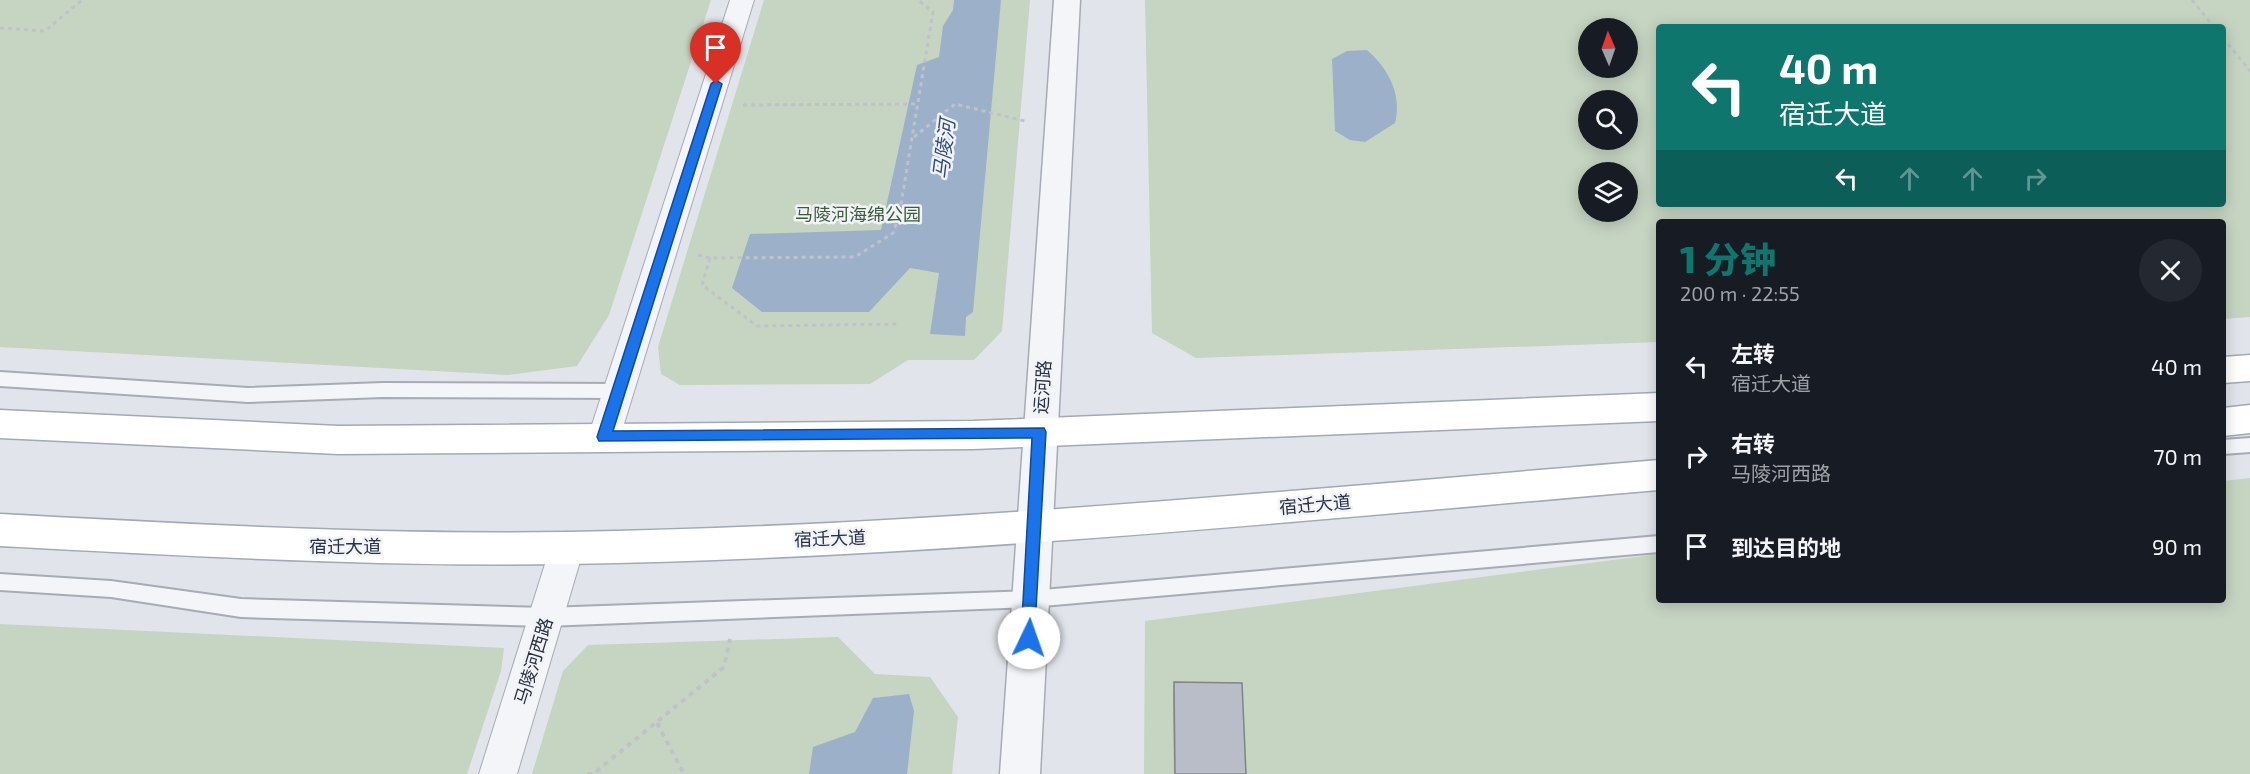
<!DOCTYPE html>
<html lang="zh">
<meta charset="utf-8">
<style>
:root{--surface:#171b24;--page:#242831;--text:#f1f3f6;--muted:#9ea1a6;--accent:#0f766e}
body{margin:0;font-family:"Exo 2","Noto Sans SC",sans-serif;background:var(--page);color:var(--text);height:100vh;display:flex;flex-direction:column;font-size:22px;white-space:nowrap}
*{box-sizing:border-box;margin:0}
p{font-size:20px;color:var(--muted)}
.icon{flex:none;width:33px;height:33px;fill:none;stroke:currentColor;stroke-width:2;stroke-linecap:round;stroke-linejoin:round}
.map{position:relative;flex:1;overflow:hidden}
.sheet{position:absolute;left:1656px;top:219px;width:570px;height:384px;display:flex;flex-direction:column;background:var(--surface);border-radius:6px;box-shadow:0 3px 15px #0003}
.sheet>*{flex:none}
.guide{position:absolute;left:1656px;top:24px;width:570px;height:183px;border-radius:6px;box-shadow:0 3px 15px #0003;background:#0f766e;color:#fff;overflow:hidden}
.needle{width:39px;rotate:358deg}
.controls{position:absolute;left:1578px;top:18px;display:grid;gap:12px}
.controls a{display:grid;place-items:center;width:60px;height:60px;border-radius:50%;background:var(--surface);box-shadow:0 3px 15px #0003;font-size:30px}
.pin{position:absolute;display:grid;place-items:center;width:51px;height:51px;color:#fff;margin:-62px -26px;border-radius:50% 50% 50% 0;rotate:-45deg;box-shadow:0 0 6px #0007}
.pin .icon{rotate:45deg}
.me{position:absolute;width:66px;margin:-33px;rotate:3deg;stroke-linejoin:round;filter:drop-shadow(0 0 4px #0008)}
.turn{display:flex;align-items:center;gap:21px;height:126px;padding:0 24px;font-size:27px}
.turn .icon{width:78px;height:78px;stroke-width:2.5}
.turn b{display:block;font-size:42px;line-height:51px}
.lanes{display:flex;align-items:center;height:57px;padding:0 24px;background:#0003;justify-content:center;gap:30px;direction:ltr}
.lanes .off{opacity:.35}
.round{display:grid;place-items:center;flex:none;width:63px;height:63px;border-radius:32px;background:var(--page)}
.head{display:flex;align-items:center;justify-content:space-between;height:102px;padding:0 24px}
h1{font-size:36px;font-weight:800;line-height:45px;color:var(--accent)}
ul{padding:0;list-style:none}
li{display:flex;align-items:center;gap:18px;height:90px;padding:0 24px}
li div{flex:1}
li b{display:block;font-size:22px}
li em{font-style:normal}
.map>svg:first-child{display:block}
</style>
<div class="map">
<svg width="2250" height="774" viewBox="0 0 2250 774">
<rect width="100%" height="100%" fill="#e1e4ea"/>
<path fill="#c6d4c2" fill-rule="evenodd" d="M0,0h711l-102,315 -32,51 -69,9 -508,-28z
M764,0h266l-28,331 -28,29h-66l-38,24 -190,1 -19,-11 -3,-27z
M1145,0h1105v317l-27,2v-97h-564v120l-463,16 -44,-25zM1659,27h564v177h-564zM1588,28h40v40h-40zM1588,100h40v40h-40zM1588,172h40v40h-40z
M2250,478v296h-1106l1,-153 514,-67v46h564v-119z
M0,624l504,24 -3,23 -34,103h-467z
M838,637l37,37 55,3 28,40 -6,57h-420l31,-103 25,-26z"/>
<path fill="#9cb0ca" d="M954,0h47l-28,312 -7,5 -1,19 -35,-2 9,-61 -29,-5 -41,44h-107l-30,-24 18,-54 131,-4 36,-165 22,-8 4,-31 10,-16z
M1367,50c22,19 35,45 28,73l-30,19 -15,-2 -15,-9 -3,-72 15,-8z
M909,694l5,17 -7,63h-98l4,-27 42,-15 18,-34z"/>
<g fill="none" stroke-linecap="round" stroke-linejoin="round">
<defs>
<path id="service" d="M0,372l248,16 135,-5 237,1 6,2 2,5 -2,5 -6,2 -237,-1 -135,5 -248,-16z
M2250,438v14l-27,2v-14z
M1659,536v16l-628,55 -485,19 -305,-9 -130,-20 -111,-7v-16l111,7 130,18 305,9 485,-17z"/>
<path id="minor" d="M730,0h24l-134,437 -5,10 -11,4 -11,-4 -5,-10z
M567,533l12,4 5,11 -67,226h-38l71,-226 5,-11z"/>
<path id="tertiary" d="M1054,0h26l-40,774h-40z"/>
<path id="primary" d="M2250,355v26l-27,2v-26z
M1659,393v28l-686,28 -635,5 -338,-16v-28l338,16 635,-5z
M2250,405v28l-27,3v-28z
M1659,460v30c-363,31 -727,68 -1091,74 -190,3 -379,-8 -568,-18v-32c189,10 378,21 568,18 364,-6 728,-42 1091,-72z"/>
</defs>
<use href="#service" stroke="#a6abb4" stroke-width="4"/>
<use href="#minor" stroke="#a6abb4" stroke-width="2"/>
<use href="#tertiary" stroke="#a6abb4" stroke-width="3"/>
<use href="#primary" stroke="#a1a8b6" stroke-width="3"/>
<path stroke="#bfc2c9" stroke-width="3" stroke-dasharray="4 4" stroke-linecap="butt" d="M2192,0l22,27
M0,28l45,3 37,-31
M2223,38l27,33
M743,105l176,-1
M914,137l41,-33 70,17
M698,255l12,3 145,-1 38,-24 6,-17 34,-204 -15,-12
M710,258l-8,27 55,41 142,-2"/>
<path stroke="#bfc2c9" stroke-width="4" stroke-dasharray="5 5" stroke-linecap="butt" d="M657,723l27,51
M587,774h6l131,-107 6,-28"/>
<use href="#service" fill="#f4f5f8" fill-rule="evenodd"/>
<use href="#minor" fill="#f4f5f8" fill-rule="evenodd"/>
<use href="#tertiary" fill="#f4f5f8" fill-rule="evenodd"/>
<use href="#primary" fill="#fff" fill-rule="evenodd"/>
</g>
<path fill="#9ea3ab" d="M1174,682l72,92h-72l-1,-80z"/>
<path fill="#b8bdc7" stroke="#81848b" stroke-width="1.5" d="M1174,682l68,1 4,91h-71z"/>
<path fill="#1a73e8" stroke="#114b97" stroke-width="1.5" d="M716,80l6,4 -109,347 431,-3 2,4 -12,212 -5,2 -6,-2 -2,-6 11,-200 -433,3 -2,-4 114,-353z"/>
<g text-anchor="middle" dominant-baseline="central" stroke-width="5" stroke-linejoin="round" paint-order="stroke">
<g font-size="18" fill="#3c5d37" stroke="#f1f3f7">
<text x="858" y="214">马陵河海绵公园</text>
</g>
<g font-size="18" fill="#293142" stroke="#f1f3f7">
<text transform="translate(1042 387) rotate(-86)">运河路</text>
<text transform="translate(1315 504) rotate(-5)">宿迁大道</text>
<text transform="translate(830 538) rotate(-2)">宿迁大道</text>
<text x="345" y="546">宿迁大道</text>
<text transform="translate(533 661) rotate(-73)">马陵河西路</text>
</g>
<g font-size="20" font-style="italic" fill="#334e76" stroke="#f1f3f7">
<text transform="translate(943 149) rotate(-83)">马陵河</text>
</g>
</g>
</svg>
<div class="controls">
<a><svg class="needle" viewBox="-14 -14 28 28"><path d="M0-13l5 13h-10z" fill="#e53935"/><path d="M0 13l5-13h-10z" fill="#9ea1a6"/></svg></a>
<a><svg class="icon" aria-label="search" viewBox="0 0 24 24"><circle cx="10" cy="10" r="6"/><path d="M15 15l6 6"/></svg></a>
<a><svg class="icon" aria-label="layers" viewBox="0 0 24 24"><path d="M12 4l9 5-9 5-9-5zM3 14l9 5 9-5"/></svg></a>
</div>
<div class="pin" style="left:716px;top:84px;background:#d93025"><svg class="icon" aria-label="arrive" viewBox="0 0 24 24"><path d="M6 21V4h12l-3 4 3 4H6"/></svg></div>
<svg class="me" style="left:1029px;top:638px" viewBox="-20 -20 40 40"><circle r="19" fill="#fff"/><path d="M0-13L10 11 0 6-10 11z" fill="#1a73e8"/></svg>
<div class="guide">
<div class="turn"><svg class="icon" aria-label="left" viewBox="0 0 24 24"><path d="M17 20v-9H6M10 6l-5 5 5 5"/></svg><div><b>40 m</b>宿迁大道</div></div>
<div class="lanes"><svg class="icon" aria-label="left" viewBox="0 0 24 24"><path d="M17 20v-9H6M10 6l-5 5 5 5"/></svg><svg class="icon off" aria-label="ahead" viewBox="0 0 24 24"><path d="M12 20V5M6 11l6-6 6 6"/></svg><svg class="icon off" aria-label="ahead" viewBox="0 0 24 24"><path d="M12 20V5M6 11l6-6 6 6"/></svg><svg class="icon off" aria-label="right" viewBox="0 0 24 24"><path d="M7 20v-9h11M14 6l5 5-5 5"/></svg></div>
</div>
<section class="sheet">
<div class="head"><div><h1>1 分钟</h1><p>200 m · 22:55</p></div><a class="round"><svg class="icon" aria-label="close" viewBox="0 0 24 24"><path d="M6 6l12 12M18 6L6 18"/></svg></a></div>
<ul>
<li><svg class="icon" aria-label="left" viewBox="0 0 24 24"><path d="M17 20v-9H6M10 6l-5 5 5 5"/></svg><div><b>左转</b><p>宿迁大道</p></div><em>40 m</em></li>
<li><svg class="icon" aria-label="right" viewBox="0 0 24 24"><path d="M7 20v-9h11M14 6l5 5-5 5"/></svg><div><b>右转</b><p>马陵河西路</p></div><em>70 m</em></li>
<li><svg class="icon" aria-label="arrive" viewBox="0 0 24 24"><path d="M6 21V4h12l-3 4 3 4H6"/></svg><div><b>到达目的地</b></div><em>90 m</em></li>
</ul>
</section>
</div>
